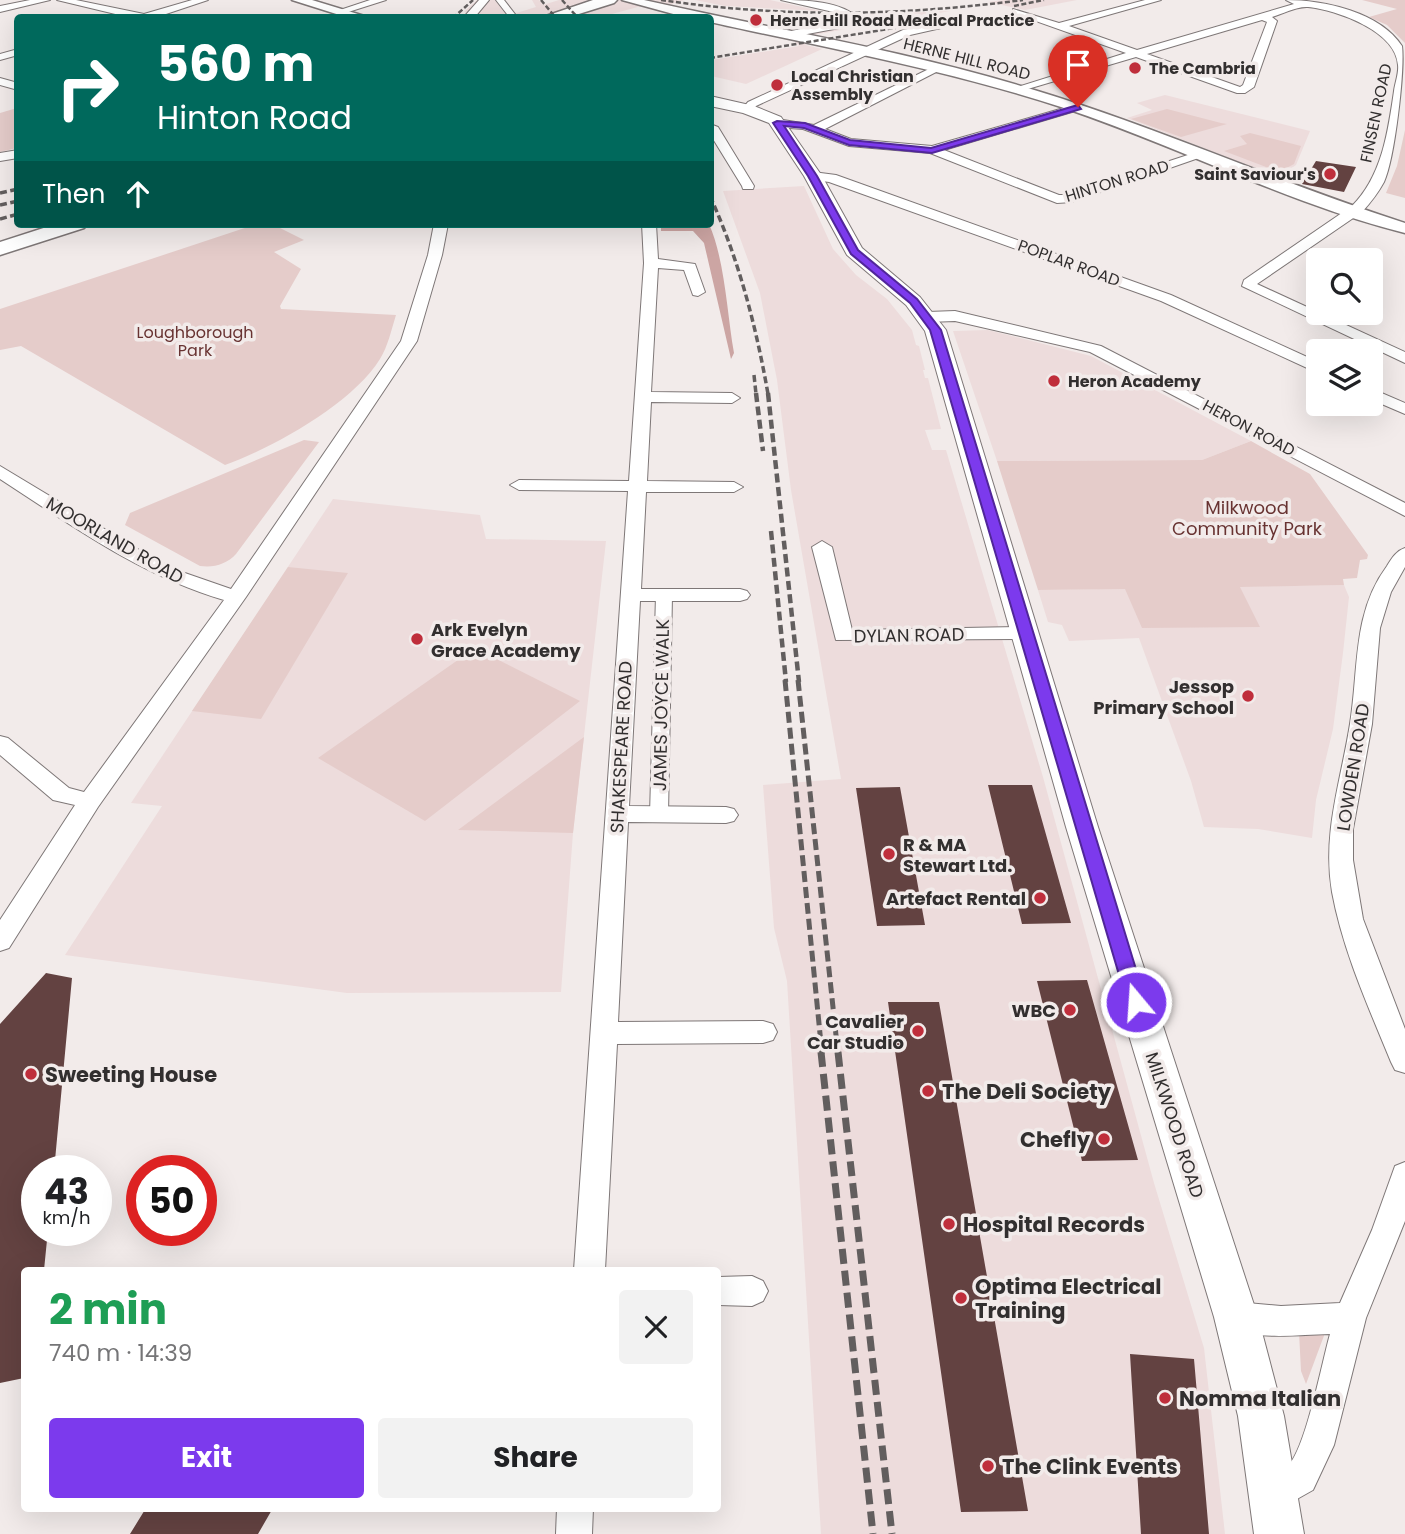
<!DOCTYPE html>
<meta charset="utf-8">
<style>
:root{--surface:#fff;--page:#f2f2f2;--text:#202124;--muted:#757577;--accent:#7c3aed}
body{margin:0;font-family:Poppins,sans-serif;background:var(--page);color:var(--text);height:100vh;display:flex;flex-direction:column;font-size:26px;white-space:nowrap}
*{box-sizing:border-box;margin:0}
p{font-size:23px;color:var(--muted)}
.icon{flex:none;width:38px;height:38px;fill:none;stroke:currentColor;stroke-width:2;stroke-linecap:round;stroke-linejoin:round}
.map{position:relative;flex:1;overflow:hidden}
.panel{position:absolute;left:21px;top:1267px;width:700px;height:245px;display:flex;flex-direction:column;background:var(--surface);border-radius:7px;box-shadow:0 7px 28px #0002}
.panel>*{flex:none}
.banner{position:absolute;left:14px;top:14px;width:700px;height:214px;border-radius:7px;box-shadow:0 7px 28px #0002;background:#00695c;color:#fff;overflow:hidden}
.fabs{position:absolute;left:1306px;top:248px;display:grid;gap:14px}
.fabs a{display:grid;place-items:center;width:77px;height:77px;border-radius:7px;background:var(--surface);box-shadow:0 7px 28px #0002;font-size:35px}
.speed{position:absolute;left:21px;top:1155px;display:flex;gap:14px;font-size:35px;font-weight:700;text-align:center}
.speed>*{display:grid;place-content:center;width:91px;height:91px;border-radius:50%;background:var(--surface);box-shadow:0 7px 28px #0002;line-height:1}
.speed small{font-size:18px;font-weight:400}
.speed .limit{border:10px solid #d22;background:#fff;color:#111}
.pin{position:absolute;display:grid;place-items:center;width:60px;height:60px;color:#fff;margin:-72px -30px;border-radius:50% 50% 50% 0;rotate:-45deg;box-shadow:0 0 7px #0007}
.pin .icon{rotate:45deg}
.me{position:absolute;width:77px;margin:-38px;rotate:342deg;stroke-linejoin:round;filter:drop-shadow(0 0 5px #0008)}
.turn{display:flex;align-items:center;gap:24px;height:147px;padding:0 28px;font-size:32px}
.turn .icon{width:91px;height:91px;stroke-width:2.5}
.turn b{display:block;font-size:49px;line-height:60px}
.then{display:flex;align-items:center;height:66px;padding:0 28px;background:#0003;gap:14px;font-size:26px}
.round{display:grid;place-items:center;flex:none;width:74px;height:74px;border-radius:7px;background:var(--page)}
.summary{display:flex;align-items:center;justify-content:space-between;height:119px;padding:0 28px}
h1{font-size:42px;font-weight:700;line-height:52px;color:#1e9e55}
.button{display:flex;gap:14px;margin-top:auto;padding:14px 28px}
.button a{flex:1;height:80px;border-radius:7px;background:var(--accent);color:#fff;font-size:28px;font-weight:700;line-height:80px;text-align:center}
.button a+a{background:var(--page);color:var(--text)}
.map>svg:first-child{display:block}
</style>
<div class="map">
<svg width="1405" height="1534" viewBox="0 0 1405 1534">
<rect width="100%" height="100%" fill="#f2ebea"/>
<path fill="#eddcdc" d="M477,0h21l12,15 26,-8 -4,-7h7l4,5 16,-5h125l-19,6 -20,-1 -44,12 -101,1 8,-3 -22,1 -22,-4z
M695,0h75l51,11 -96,-5z
M1004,0h73l-52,10 -37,-8z
M950,11l-149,26 5,8 16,4 -76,35 -35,-8v-16l88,-14 -13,-15 10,-3 -23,-5 5,-3 -8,-1 9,-4 56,1z
M1165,95l145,36 -14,34 -18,12 -151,-59 25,-8 -15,-7z
M804,186l29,63 23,26 31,24 25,31 4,15 3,1 6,24h-2l2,8h3l13,51 -16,1 7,20h14l97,327 111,406 50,165 21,186h-404l-34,-553 -13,-53 -11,-143 78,-6 -50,-289 -14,-110 -17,-87 -37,-102z
M988,330l103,26 160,85 -49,19 -205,1 -44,-130z
M333,499l147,16 6,24 120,2 -33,292 -12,159 -214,1 -282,-38 97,-149 -31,-3z
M1344,585l5,12 -6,56 -10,76 -17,71 -4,38 -54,-9 -54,-2 -13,-46 -52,-143 -70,3 -7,-16 -14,-3 -10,-32z"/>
<path fill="#e5ccca" d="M1362,0h43v43l-18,-18 -18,-8 28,-8z
M17,108v40l-17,4v-39z
M1167,109l54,14 6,1 -46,13 -50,-18z
M1405,130v68l-19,-5 11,-27z
M1250,133l51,13 -7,18 -15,8 -55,-21 23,-7 -7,-8z
M257,224h15l32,16 -30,12 27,17 -21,37 1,3 115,6c-5,16 -8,31 -16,44 -27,44 -107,89 -155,106l-204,-119 -21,4v-41z
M304,440l15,2 -83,112c-9,10 -22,14 -36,12l-75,-41 5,-12z
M1251,441l59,33 58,81 -1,4 -7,1 -3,18 -14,1 1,6 -104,2 20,40 -118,1 -17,-39 -87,1 -41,-129 205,-1z
M288,567l60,6 -87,146 -69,-8z
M475,648l105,53 -155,120 -107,-63z
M584,737l-11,96 -115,-3z
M1299,1332l26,1 -19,51 -5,-13z"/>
<path fill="#cca5a3" d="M661,224h48c16,36 18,90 25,129l-3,6 -27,-116 -11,-12h-32z"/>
<path fill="#634241" d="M1316,161l40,6 -12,25 -42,-8z
M988,785h44l39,138 -49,1z
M900,787l25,138 -48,1 -21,-138z
M46,973l26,5 -18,193h-17v59h11l-4,40h-20v108l-24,5v-359z
M1087,980l51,180 -56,1 -45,-180z
M888,1002h51l89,509 -67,1z
M1130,1354l64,5 15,175h-68z
M146,1508h127l-15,26h-128z"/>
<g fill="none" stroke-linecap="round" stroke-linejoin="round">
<defs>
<path id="pedestrian" d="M496,0h8l14,18h-8z
M664,590l8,5 -4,220 -3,4h-12l-3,-4 6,-220z"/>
<path id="minor" d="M30,0h20l-50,12v-6z
M57,0h19l68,14 48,-14h16l-54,18h-22z
M370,0h16l-44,14 -5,-3z
M479,0h10l-15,18h-11z
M781,0c24,0 61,1 78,19l-9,7 -64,12 -5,-3 1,-2 65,-14 -5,-5z
M1145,0h16l-92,26 68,24 157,-46 -8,-4c38,0 94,12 116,46 3,22 -7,112 -18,136 -6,11 -13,20 -22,30l-105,72 148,68v11l-163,-77 2,-6 108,-74c30,-30 36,-74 42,-115 1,-8 5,-18 4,-26 -2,-34 -61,-55 -90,-58 -11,-1 -26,7 -36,10l5,4 -23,66 -9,6h-8l-101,-36 -115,34 -10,-2 115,-36 -113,-40v-4l46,14zM1262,20l5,2 -24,63 -3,2 -93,-33z
M937,23l4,1v4l-31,7 -154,71 -4,5 -10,-2 6,-7 155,-72z
M18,49v6l-18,5v-6z
M933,67l9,2 -117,60 26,10 81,7 142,-41h8v4l-138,41 115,45h7l134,-44 4,-1 6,4 -138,48 -15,1 -127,-50 -81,-7 -46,-17 -26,-2 -6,-4 6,-4 37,6z
M0,78l18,5v7l-18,-5z
M710,124l8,3 36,59 -1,3h-10l-1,-3 -32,-52z
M18,150v8l-18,3v-8z
M813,172l23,3 335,120 147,67v11l-157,-72 -332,-119 -21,-3v-6z
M434,224h14l-6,31 -25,86 -171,256 -148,210 -89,141 -9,3v-31l75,-115 -22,-5 -53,-45v-19l8,2 61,50 15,4 140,-192c-83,-24 -153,-75 -224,-121v-13l151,91 31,15 49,17 170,-248 27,-86z
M642,224h14l2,35 37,5 10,28 -7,4 -5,-1 -9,-25 -26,-2 -7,124 81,1 8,5 -8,5 -81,-1 -4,79 87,1 9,5 -9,5h-88l-5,97h99l7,2 3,4 -3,4 -7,2h-100l-11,205 97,1 8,2 4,6 -4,6 -8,2 -98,-1 -10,200 145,-1 10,3 4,8 -4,8 -10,3 -146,1 -12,226h-31l54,-779 -109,-1 -9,-5 9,-5 110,1 15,-218z
M955,311l146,35 304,157v13l-315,-164 -135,-31 -27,1 -8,-5 8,-5z
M1370,388l35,15v11l-35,-15z
M822,541l10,6 20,83 172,-3 7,2 3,4 -3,4 -7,2 -188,1 -24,-93z
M1405,548v19l-14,25 -11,36 -8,96 -19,105v31l10,59 42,110v44l-10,-3 -4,-8c-23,-56 -48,-111 -59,-170 -10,-59 9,-111 18,-168 9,-55 2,-111 37,-158 5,-8 9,-15 18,-18z
M1405,1162v59l-39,97 -32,127 -21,45 -39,22 -12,-6 -6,-12c9,-20 20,-15 32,-28 18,-18 34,-104 42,-132 -34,1 -73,6 -105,-6l-5,-11 5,-11 11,-4 45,4 59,-3 32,-73 23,-64z
M752,1276l11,5 5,10 -5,10 -11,5 -34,-1v-28z
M557,1508h36l-1,26h-36z"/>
<path id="tertiary" d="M292,0h20l59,18h-22z
M622,0h22c128,29 260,50 387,89 127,38 248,94 374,134v10c-116,-29 -229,-88 -344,-126 -114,-37 -233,-59 -351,-85v-4h-22z"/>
<path id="secondary" d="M710,96l44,10 27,11 41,59 40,72 58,49 26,33 152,497 160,490 26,99 20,118h-50l-16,-118 -24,-99 -148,-490 -141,-496 -19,-26 -59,-50 -43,-79 -35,-53 -26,-10 -33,-7z"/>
<path id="primary" d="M593,0h24l-3,3 -48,15h-26z
M56,224h31l-3,4 -84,27v-13z"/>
</defs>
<use href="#pedestrian" stroke="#7e7777" stroke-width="2"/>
<use href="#minor" stroke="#7e7777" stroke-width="2"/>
<use href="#tertiary" stroke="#7e7777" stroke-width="3"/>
<use href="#secondary" stroke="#7e7777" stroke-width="2"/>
<use href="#primary" stroke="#7e7777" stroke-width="3"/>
<use href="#pedestrian" fill="#fff" fill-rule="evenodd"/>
<use href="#minor" fill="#fff" fill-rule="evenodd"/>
<use href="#tertiary" fill="#fff" fill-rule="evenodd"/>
<use href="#secondary" fill="#fff" fill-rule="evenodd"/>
<use href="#primary" fill="#fff" fill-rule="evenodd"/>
<path stroke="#625e5e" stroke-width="2.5" stroke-dasharray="5 2.5" stroke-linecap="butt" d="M541,0l15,18
M562,0l16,18
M661,0c122,18 240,16 362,0
M1014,6l30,-6
M453,18l20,-18
M710,58l246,-40"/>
<path stroke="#625e5e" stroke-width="3.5" stroke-dasharray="7 3.5" stroke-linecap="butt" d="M0,193l18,-4
M710,196c29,64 46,130 58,198
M0,205l18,-4
M0,219l18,-5
M754,375l2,19"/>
<path stroke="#625e5e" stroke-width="4.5" stroke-dasharray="9 4.5" stroke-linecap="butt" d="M756,393l7,58
M768,393l31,289
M771,531l15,151"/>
<path stroke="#625e5e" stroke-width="5" stroke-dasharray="11 5" stroke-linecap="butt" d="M785,680l37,374
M798,680l40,374"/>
<path stroke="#625e5e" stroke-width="7" stroke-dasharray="15 7" stroke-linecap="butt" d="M821,1052l52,482
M838,1052l54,482"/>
</g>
<path fill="#7c3aed" stroke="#51269a" stroke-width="2" d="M1078,105l3,4 -149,44 -83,-8 -45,-17 -20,-2 33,50 41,74 59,49 24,31 205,672 -3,5 -7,2 -6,-2 -3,-5 -197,-672 -20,-27 -59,-49 -43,-78 -35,-53 4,-2 28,2 45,17 81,8z"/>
<g fill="#bf2e3b" stroke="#f2ebea" stroke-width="2.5">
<circle cx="756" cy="20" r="7"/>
<circle cx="1135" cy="68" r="7"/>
<circle cx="777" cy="85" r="7"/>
<circle cx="1330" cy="174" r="7"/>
<circle cx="1054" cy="381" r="7"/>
<circle cx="417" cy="639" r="7"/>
<circle cx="1248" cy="696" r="7"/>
<circle cx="889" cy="854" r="7"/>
<circle cx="1040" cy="898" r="7"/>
<circle cx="1070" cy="1010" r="7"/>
<circle cx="918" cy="1031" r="7"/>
<circle cx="31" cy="1074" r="7"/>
<circle cx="928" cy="1091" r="7"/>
<circle cx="1104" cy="1139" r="7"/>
<circle cx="949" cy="1224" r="7"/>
<circle cx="961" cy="1298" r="7"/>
<circle cx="1165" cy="1398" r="7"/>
<circle cx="988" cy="1466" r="7"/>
</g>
<g text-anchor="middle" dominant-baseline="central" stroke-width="7" stroke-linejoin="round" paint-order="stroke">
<g font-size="16" font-weight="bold" fill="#322f2f" stroke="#f2ebea" text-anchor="start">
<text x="770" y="20">Herne Hill Road Medical Practice</text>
<text x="1149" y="68">The Cambria</text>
<text x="791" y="76">Local Christian<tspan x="791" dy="18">Assembly</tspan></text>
<text x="1316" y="174" text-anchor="end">Saint Saviour's</text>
<text x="1068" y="381">Heron Academy</text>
</g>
<g font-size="16" fill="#322f2f" stroke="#f2ebea">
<text transform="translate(967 59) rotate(14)">HERNE HILL ROAD</text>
<text transform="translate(1376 113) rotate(-78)">FINSEN ROAD</text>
<text transform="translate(1117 181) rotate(-17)">HINTON ROAD</text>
<text transform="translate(1069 263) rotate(20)">POPLAR ROAD</text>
<text transform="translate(1249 428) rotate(28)">HERON ROAD</text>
</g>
<g font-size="16" fill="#683332" stroke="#f2ebea">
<text x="195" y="332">Loughborough<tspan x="195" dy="18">Park</tspan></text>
</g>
<g font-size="18" fill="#683332" stroke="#f2ebea">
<text x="1247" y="507">Milkwood<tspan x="1247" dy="21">Community Park</tspan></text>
</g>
<g font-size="18" fill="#322f2f" stroke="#f2ebea">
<text transform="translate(115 540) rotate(30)">MOORLAND ROAD</text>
<text transform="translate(909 635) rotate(-1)">DYLAN ROAD</text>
<text transform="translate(661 705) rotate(-89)">JAMES JOYCE WALK</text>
<text transform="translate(621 747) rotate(-87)">SHAKESPEARE ROAD</text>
<text transform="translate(1353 767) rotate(-81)">LOWDEN ROAD</text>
<text transform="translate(1175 1125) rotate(72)">MILKWOOD ROAD</text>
</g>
<g font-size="18" font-weight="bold" fill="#322f2f" stroke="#f2ebea" text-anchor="end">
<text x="431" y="629" text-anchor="start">Ark Evelyn<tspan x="431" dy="21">Grace Academy</tspan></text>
<text x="1234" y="686">Jessop<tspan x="1234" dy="21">Primary School</tspan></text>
<text x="903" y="844" text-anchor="start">R &amp; MA<tspan x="903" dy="21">Stewart Ltd.</tspan></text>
<text x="1026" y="898">Artefact Rental</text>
<text x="1056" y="1010">WBC</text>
<text x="904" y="1021">Cavalier<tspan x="904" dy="21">Car Studio</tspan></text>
</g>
<g font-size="21" font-weight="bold" fill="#322f2f" stroke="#f2ebea" text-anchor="start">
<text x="45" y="1074">Sweeting House</text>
<text x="942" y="1091">The Deli Society</text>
<text x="1090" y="1139" text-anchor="end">Chefly</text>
<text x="963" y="1224">Hospital Records</text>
<text x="975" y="1286">Optima Electrical<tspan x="975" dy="24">Training</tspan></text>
<text x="1179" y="1398">Nomma Italian</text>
<text x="1002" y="1466">The Clink Events</text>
</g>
</g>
</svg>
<div class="fabs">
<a><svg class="icon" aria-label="search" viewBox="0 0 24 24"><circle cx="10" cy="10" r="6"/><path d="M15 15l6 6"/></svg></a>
<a><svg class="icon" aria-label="layers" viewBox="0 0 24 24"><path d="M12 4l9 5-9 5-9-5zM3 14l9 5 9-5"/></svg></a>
</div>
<div class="speed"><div>43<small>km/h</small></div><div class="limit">50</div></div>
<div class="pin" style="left:1078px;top:107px;background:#d93025"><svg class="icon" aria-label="arrive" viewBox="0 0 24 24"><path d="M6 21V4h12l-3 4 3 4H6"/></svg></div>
<svg class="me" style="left:1136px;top:1002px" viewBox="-20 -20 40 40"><circle r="17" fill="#7c3aed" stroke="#fff" stroke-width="3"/><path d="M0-11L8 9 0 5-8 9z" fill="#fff"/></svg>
<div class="banner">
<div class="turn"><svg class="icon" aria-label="right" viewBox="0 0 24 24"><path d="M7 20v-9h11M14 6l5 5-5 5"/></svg><div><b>560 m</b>Hinton Road</div></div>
<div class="then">Then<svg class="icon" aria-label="ahead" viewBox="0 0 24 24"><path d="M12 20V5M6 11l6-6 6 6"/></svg></div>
</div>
<section class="panel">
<div class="summary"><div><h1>2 min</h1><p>740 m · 14:39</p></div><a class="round"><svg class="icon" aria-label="close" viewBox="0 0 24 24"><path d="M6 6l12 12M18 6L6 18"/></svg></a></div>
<div class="button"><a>Exit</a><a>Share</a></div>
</section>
</div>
